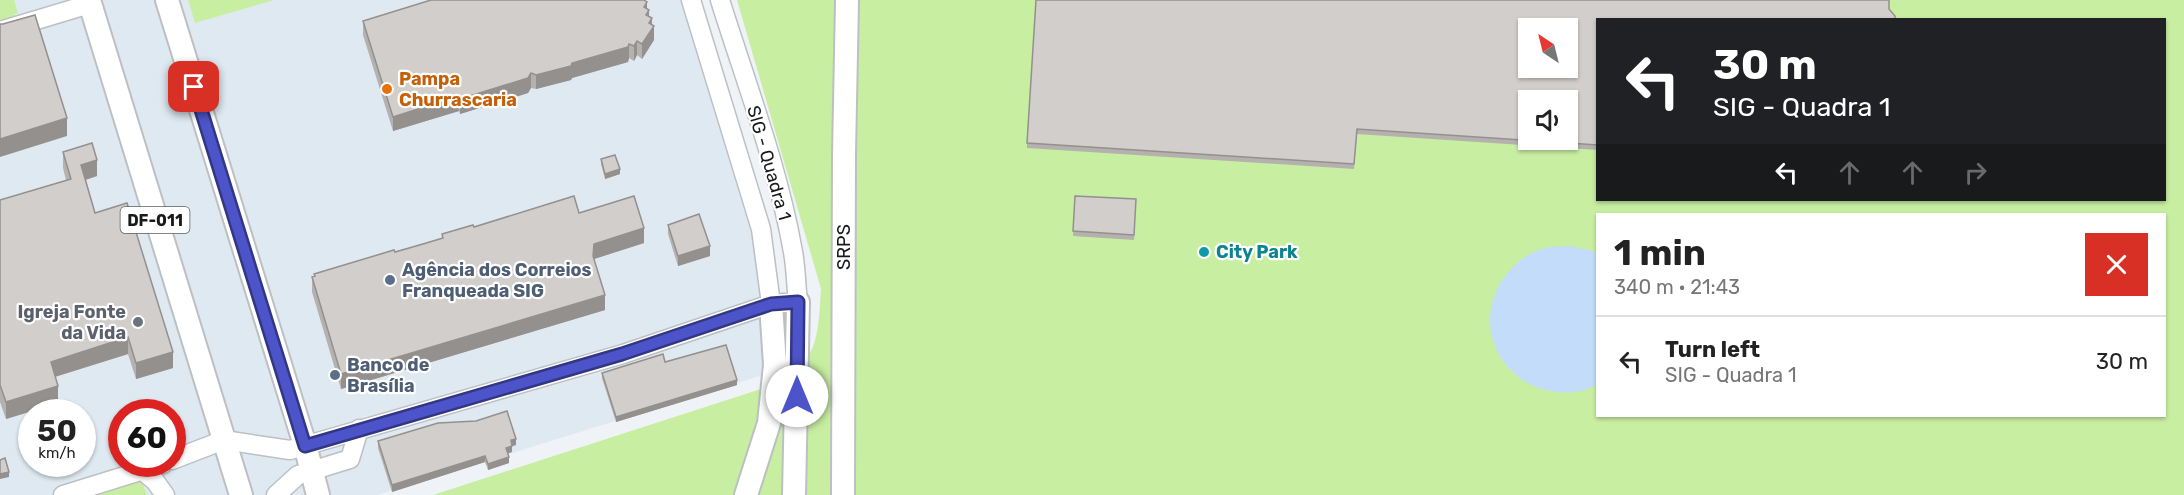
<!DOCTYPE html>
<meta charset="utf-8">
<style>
:root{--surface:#fff;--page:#f2f2f2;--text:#222;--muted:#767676;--line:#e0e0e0}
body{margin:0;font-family:Rubik,sans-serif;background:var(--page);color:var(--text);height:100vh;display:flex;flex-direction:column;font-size:22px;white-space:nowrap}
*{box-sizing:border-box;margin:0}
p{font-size:20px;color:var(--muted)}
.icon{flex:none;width:33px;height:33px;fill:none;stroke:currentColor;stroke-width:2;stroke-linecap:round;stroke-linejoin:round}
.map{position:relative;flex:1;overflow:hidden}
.panel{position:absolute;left:1596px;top:213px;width:570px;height:204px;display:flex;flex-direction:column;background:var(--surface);border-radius:0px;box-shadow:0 2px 4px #0004}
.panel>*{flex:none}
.hud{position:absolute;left:1596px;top:18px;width:570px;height:183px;border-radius:0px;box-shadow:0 2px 4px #0004;background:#202124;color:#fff;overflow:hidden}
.needle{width:39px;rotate:325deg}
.buttons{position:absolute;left:1518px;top:18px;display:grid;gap:12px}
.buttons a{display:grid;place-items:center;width:60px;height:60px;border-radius:0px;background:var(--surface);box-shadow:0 2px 4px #0004;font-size:30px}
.speed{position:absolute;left:18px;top:399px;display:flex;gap:12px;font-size:30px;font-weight:700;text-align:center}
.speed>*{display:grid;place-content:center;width:78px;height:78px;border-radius:50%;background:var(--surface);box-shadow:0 2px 4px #0004;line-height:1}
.speed small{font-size:15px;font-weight:400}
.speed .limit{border:9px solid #d22;background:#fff;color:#111}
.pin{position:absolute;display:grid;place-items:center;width:51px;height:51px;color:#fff;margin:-26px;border-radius:12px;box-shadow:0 3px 9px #0006}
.me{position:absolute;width:66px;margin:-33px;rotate:0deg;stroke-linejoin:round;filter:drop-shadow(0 0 4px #0008)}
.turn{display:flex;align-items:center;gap:21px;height:126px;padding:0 18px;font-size:27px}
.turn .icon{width:78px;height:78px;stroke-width:2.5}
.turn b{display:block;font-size:42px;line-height:51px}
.lanes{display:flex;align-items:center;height:57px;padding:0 18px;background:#0003;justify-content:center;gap:30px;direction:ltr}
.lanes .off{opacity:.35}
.round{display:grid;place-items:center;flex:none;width:63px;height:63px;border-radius:0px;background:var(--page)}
.head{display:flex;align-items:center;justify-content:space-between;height:102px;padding:0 18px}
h1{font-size:36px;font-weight:700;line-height:45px}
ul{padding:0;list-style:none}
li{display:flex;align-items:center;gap:18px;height:90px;padding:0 18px;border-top:2px solid var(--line)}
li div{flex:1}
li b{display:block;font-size:22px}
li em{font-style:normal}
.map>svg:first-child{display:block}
</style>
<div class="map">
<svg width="2184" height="495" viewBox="0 0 2184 495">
<rect width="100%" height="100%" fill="#eff3f7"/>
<path fill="#dee9f1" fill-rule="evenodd" d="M0,0h689l110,364 -422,131h-377zM32,412h50v52h-50zM122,412h50v52h-50z"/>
<path fill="#c8eea2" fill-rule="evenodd" d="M0,0h14l4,13 -4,1 3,10 -17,5z
M188,0h86l-79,23z
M737,0h1447v495h-1751l334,-108c11,-7 25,-13 35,-23 18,-18 17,-50 19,-75zM1598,20h566v180h-566zM1528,28h40v40h-40zM1528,100h40v40h-40zM1598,214h566v202h-566z
M142,481l5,14h-51z"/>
<path fill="#c2dcf9" d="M1569,246l24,5 4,4 1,129c-12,7 -27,10 -40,8 -65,-6 -91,-81 -44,-126 8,-8 20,-16 32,-18 7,-2 15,-1 23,-2z"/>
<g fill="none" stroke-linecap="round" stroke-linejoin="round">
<defs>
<path id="minor" d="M691,0l70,229 10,75
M0,31l90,-27
M172,460l52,-20 66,10 333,-96 148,-50 27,-2c-2,-16 -2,-34 -5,-50 -15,-86 -47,-169 -73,-252
M143,471l12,10 10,14
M63,495l100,-31
M276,495l22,-20 52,-16 9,-30"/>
<path id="major" d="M89,0l152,495
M167,0l138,445 13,50
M746,495l23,-72 6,-58 -4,-61
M794,495l4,-193
M843,495l1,-340 3,-155"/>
</defs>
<use href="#minor" stroke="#bcc0c3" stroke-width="21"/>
<use href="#major" stroke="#bcc0c3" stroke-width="26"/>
<use href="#minor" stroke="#fff" stroke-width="18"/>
<use href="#major" stroke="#fff" stroke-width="22"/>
</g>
<path fill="#b5b1af" d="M647,9l5,15 2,16 -12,19 -5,-4 -3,6 -5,-3 -1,4 -56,16 -1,2 -35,9 -5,-1 -3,5 -68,21 -1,-3 -66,20 -30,-96v-14z
M1598,20v130l-241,-16 -3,35 -327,-21v-5z
M63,152l34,24 -11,4 9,33 78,155 -37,11 -8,-25 -73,23 3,26 -52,16 -6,-17v-202l66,-20 -3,-12z
M601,159l19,15 -15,5 -4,-15z
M1075,196l61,3 -2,41 -61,-4z
M579,213l65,30 -50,16 11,51 -264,79 -29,-97v-15l130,-39v-4l32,-7z
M668,225l42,31 -32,10 -10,-32z
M665,362l72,23 -121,37 -14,-44v-5z
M378,441l138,4 -4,1v6l-4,1 1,10 -21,7 -3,-8 -93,30 -14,-44z"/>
<path fill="#93908e" d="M647,2v11l2,-3v14l-5,-17z
M652,18v11l2,-3v14l-12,19v-15z
M637,41v14l-3,6v-15z
M629,44v14l-1,4 -56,16 -1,2 -35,9v-14z
M531,73v15l-3,5 -68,21v-15z
M459,96v15l-66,20v-14z
M67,118v18l-67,21v-18z
M97,160v16l-16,5v-16z
M620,169v5l-15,5v-5z
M644,228v15l-50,16v-15z
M710,246v10l-32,10v-10z
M605,295v15l-264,79v-15z
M128,337v17l-77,24v-16z
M173,352v16l-37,11v-16z
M737,380v5l-121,37v-5z
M58,386v17l-52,16v-17z
M516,439v6l-4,1v6l-6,2v-6l5,-8z
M485,456v6l-93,30v-7z
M509,457v6l-21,7v-6z
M9,472v5l-9,2v-5z"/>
<path fill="#d2cecb" stroke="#93908e" stroke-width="1.5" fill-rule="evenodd" d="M431,0h213l3,2 -3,5 5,3 -3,5 6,3 -3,5 5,3 -12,18 -5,-3 -3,5 -5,-2 -1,3 -56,16 -1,3 -35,9 -5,-2 -3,5 -68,21 -1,-3 -66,21 -30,-96z
M1036,0h853v9l6,7v4h-297v125l-241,-16 -3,35 -327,-21zM1528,28h40v40h-40zM1528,100h40v40h-40z
M35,15l32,103 -67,21v-115h3z
M92,143l5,17 -16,5 14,48 32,-10 46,149 -37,11 -8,-26 -77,25 7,24 -52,16 -6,-17v-185l71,-21 -8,-27z
M615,155l5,14 -15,5 -4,-15z
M574,196l5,17 55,-17 10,32 -50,16 -1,12 12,39 -264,79 -29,-97 3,-1 -1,-2 80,-24 1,2 28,-8 20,-6 -1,-4 31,-9 1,2z
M1075,196l61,3 -2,36 -61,-4z
M699,214l11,32 -32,10 -10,-31z
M726,345l11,35 -121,37 -14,-44 61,-19 2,8z
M507,411l9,28 -5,1 1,6 -6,2 3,9 -21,7 -3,-8 -93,29 -14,-44 60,-18 38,-2z
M5,458l4,14 -9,2v-14z"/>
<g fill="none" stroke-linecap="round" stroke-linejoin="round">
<defs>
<path id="route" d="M194,87l111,359 317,-92 149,-50 27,-2 -1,94"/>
</defs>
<use href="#route" stroke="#323783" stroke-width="15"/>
<use href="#route" stroke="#4d54ca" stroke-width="10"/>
</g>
<circle fill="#e8710a" stroke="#fff" stroke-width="2" cx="387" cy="89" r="6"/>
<circle fill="#0f9aa8" stroke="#fff" stroke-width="2" cx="1204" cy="252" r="6"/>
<g fill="#5c6f8a" stroke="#fff" stroke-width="2">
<circle cx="390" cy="280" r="6"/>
<circle cx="335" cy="375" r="6"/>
</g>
<circle fill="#6b7280" stroke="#fff" stroke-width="2" cx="138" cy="322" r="6"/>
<g text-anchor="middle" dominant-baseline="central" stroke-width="4.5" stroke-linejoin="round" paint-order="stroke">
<rect fill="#fff" stroke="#5e5f5f" stroke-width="1.5" x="120.5" y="207" width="69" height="26" rx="4.5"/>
<g font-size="16" font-weight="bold" fill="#191a1b">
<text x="155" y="220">DF-011</text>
</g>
<g font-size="18" font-weight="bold" fill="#c56008" stroke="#fff" text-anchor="start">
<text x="399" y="79">Pampa<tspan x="399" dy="21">Churrascaria</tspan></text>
</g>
<g font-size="18" fill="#191a1b" stroke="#fff">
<text transform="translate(769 163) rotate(74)">SIG - Quadra 1</text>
<text transform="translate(844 247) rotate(-90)">SRPS</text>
</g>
<g font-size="18" font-weight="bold" fill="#0d838f" stroke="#fff" text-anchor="start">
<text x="1216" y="252">City Park</text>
</g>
<g font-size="18" font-weight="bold" fill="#4e5e75" stroke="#fff" text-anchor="start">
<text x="402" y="270">Agência dos Correios<tspan x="402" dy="21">Franqueada SIG</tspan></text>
<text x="347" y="365">Banco de<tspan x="347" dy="21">Brasília</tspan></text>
</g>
<g font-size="18" font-weight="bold" fill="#5b616d" stroke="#fff" text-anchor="end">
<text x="126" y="312">Igreja Fonte<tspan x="126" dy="21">da Vida</tspan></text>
</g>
</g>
</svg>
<div class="buttons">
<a><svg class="needle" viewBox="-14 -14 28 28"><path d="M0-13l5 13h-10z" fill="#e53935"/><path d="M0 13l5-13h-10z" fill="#767676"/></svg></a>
<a><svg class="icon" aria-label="sound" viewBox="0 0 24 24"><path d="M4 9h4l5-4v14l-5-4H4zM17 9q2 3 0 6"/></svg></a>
</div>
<div class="speed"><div>50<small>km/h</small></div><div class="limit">60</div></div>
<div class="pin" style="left:194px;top:87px;background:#d93025"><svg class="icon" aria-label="arrive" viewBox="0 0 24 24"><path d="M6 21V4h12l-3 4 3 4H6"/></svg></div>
<svg class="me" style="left:797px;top:396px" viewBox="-20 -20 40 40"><circle r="19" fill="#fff"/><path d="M0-13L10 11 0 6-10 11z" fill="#4d54ca"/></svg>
<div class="hud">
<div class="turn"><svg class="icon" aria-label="left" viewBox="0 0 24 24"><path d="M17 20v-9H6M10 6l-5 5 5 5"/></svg><div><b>30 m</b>SIG - Quadra 1</div></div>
<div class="lanes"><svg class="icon" aria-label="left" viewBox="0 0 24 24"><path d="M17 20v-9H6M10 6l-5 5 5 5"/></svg><svg class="icon off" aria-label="ahead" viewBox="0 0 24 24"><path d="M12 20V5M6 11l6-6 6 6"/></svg><svg class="icon off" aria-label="ahead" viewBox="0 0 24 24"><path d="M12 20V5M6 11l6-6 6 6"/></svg><svg class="icon off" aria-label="right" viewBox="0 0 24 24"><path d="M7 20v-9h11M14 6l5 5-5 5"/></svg></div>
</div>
<section class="panel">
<div class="head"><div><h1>1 min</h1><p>340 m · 21:43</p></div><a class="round" style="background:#d93025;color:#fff"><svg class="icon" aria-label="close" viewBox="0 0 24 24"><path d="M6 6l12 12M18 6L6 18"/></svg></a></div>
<ul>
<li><svg class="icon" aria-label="left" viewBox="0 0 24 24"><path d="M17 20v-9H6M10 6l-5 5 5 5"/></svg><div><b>Turn left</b><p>SIG - Quadra 1</p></div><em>30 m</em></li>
</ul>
</section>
</div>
